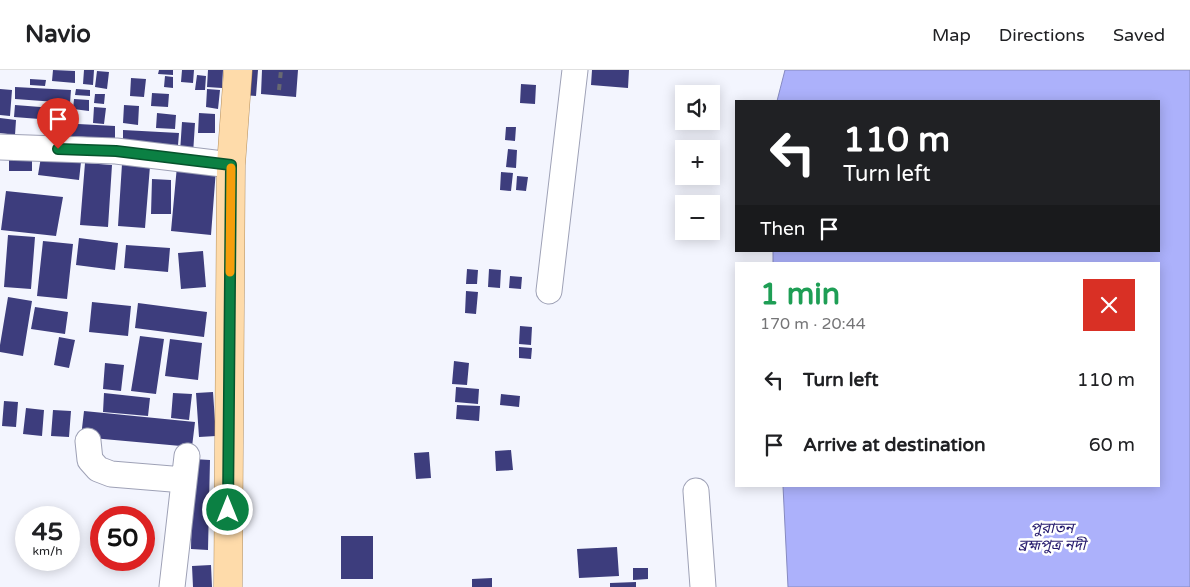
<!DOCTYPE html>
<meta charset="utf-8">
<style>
:root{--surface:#fff;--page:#f2f2f2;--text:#202124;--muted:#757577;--line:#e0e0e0}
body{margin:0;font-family:"Varela Round","Noto Sans Bengali",sans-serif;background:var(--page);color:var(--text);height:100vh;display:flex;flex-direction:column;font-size:19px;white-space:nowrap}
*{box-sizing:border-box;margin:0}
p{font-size:16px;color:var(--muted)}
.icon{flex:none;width:28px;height:28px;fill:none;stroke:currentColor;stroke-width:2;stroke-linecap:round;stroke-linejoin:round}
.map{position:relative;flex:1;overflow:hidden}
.sheet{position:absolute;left:735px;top:192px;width:425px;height:225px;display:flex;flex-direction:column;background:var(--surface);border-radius:0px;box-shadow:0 2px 12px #0003}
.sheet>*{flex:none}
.top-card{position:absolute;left:735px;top:30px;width:425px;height:152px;border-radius:0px;box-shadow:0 2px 12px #0003;background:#202124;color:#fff;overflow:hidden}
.tools{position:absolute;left:675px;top:15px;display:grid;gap:10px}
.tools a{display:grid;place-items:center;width:45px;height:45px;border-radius:0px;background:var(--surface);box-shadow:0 2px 12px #0003;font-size:25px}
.speed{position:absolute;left:15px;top:436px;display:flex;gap:10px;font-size:25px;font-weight:700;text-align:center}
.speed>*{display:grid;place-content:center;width:65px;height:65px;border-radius:50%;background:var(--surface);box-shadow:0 2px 12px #0003;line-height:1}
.speed small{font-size:12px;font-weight:400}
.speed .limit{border:8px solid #d22;background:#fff;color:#111}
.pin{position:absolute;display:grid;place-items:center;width:42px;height:42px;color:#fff;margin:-51px -21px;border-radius:50% 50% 50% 0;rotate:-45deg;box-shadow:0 0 5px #0007}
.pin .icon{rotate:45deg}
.me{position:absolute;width:55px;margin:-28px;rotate:0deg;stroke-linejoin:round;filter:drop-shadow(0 0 4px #0008)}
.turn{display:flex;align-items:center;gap:18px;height:105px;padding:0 25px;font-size:22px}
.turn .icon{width:65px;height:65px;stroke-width:2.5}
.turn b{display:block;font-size:35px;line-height:42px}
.then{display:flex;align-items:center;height:48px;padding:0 25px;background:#0003;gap:10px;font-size:19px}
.round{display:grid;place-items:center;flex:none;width:52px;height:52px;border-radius:0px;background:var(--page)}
.headline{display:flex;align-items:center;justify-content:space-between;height:85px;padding:0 25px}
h1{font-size:30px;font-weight:800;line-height:38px;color:#1e9e55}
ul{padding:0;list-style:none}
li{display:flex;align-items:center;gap:15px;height:65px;padding:0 25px}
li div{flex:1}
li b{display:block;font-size:19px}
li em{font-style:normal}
header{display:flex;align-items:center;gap:30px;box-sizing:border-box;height:70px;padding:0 25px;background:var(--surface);border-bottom:1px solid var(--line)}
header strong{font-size:24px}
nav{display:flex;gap:28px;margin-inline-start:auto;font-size:18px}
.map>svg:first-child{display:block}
</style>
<header>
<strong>Navio</strong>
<nav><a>Map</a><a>Directions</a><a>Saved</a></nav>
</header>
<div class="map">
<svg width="1190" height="517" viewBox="0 0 1190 517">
<rect width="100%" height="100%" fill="#f3f5fe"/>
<path fill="#acb1fb" stroke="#868ac0" d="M785,0h405v517h-402l-5,-101h376v-222h-386v-13h386v-150h-382z"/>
<path fill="#3d3d7d" d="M53,0l22,1v12l-23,-2z
M84,0h10l-1,15 -10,-1z
M159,0h14v5l-15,-1z
M182,0h12l-1,13 -12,-1z
M208,0h15l-1,18 -15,-1z
M245,0h13l-2,26 -13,-1z
M262,0h36l-2,27 -35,-3z
M592,0h37l-1,18 -37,-3z
M97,1l12,1 -2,17 -12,-2z
M197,5l9,1 -1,14h-10z
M165,6l8,1v11l-9,-1z
M131,8l15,1 -2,18 -14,-1z
M30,9l16,1 -1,6 -15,-1z
M521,14l15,1 -1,19 -15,-1z
M15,17l56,3 -1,13 -55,-4z
M0,19l12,1 -2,26 -10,-1z
M76,19l14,1v6l-15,-1z
M207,19l13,1 -2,19 -12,-2z
M152,23l17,1 -1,13 -17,-1z
M95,24h10l-1,10 -10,-1z
M74,29l15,1v11l-16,-2z
M15,35l51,4 -1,12 -51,-4z
M124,35l15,1 -1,19 -15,-2z
M94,37l12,1 -2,16 -11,-1z
M157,43l19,2 -1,14 -19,-1z
M199,43l16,1v19h-17z
M0,48l16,2 -1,15 -15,-2z
M182,52l13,1 -2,31 -13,-2z
M60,53l55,3v13l-56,-4z
M506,57h10l-1,14 -10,-1z
M123,60l56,3 -1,12 -55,-3z
M508,79l9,1 -1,18 -10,-1z
M9,86h23v15h-23z
M41,87l40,5 -2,18 -41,-5z
M85,93l27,2 -4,62 -28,-2z
M122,94l28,2 -5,62 -27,-2z
M177,96l39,3 -5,66 -40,-4z
M501,102l12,1 -2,18 -11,-1z
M517,106l11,1 -2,14 -10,-1z
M152,109l19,1v34h-20z
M6,121l57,6 -7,39 -55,-6z
M8,165l27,2 -4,52 -27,-2z
M79,168l39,5 -3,27 -39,-5z
M43,171l30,3 -6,55 -30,-3z
M126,175l44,3 -2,24 -44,-4z
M203,181l3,36 -25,2 -3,-36z
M467,199l11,1 -1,14h-11z
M489,199l12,1 -1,18 -12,-1z
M510,206l12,1 -1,12 -12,-1z
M466,221l12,1 -2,22 -11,-1z
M8,227l24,4 -9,55 -23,-4v-7z
M92,232l39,4 -3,30 -39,-4z
M138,233l69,9 -3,25 -69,-9z
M35,237l33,5 -3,22 -34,-5z
M520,256l12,1 -1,18 -12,-1z
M140,266l24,3 -8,55 -25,-3z
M59,267l16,3 -6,28 -15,-3z
M170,269l32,4 -4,37 -33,-4z
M519,277l13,1 -1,11 -12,-1z
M454,291l15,2 -2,22 -15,-1z
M105,293l19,2 -3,26 -18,-2z
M456,317l23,2 -1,15 -23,-2z
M213,322l3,44 -17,1 -3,-44z
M104,323l46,5 -2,18 -45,-4z
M173,323l19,1 -3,26 -18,-2z
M501,324l19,2 -1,11 -19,-2z
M4,331l14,1 -2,25 -14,-1z
M457,335l23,1 -1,15 -23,-2z
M26,338l18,2 -2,26 -19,-2z
M53,340l18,1 -2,26 -18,-1z
M84,341l111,11 -3,25 -111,-10z
M511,380l2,20 -17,1 -1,-20z
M429,382l2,26 -15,1 -2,-26z
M193,389l17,1 -2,90 -17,-1z
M341,466h32v43h-32z
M617,477l2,29 -40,2 -2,-29z
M211,495l1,22h-19l-1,-21z
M633,498h15v11l-15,1z
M492,508v9h-20v-8z
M636,512v5h-26v-4z"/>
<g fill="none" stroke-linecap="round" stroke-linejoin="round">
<defs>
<path id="minor" d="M0,77l116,4 115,14
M549,221l26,-221
M88,371l2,19 8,9 13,5 73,6
M696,421l7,96
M172,517l15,-131"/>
<path id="major" d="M228,517l3,-422 7,-95"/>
</defs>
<use href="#minor" stroke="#9ea1b6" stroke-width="27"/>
<use href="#major" stroke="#b48f5d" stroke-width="29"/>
<use href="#minor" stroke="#fff" stroke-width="25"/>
<use href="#major" stroke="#fedbaa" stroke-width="28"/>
<path stroke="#686971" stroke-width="4" stroke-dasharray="6 6" stroke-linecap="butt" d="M279,20l2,-20"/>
</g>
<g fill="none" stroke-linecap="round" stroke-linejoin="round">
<defs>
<path id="route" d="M58,79l58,2 115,14 -3,345"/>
</defs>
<use href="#route" stroke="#07532c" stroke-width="12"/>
<use href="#route" stroke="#0b8043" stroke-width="9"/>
<path stroke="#f59e0b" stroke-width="9" d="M230,202l1,-104"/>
</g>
<g text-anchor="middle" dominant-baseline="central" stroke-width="5" stroke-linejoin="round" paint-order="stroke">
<g font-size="15" font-style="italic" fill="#251a6d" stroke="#fff">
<text x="1052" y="458">পুরাতন<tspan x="1052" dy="17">ব্রহ্মপুত্র নদী</tspan></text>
</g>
</g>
</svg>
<div class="tools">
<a><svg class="icon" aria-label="sound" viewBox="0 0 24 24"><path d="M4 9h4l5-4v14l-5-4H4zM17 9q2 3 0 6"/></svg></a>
<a>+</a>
<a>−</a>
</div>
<div class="speed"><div>45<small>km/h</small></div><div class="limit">50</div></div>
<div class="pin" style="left:58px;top:79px;background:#d93025"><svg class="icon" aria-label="arrive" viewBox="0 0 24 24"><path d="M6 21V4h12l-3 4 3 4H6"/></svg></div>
<svg class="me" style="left:228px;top:440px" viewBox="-20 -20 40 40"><circle r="17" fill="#0b8043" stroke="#fff" stroke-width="3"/><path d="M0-11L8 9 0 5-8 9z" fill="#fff"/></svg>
<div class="top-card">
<div class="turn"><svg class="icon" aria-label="left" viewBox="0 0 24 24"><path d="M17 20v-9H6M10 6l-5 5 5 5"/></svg><div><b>110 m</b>Turn left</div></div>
<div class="then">Then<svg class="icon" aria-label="arrive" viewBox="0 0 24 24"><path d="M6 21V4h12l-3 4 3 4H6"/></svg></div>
</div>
<section class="sheet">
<div class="headline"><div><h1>1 min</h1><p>170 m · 20:44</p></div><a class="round" style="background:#d93025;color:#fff"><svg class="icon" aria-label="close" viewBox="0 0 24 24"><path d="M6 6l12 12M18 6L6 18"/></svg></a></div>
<ul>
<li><svg class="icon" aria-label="left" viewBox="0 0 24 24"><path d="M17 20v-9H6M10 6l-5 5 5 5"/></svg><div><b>Turn left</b></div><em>110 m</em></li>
<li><svg class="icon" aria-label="arrive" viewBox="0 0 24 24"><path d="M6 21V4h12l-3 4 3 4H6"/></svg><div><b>Arrive at destination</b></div><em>60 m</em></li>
</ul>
</section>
</div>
